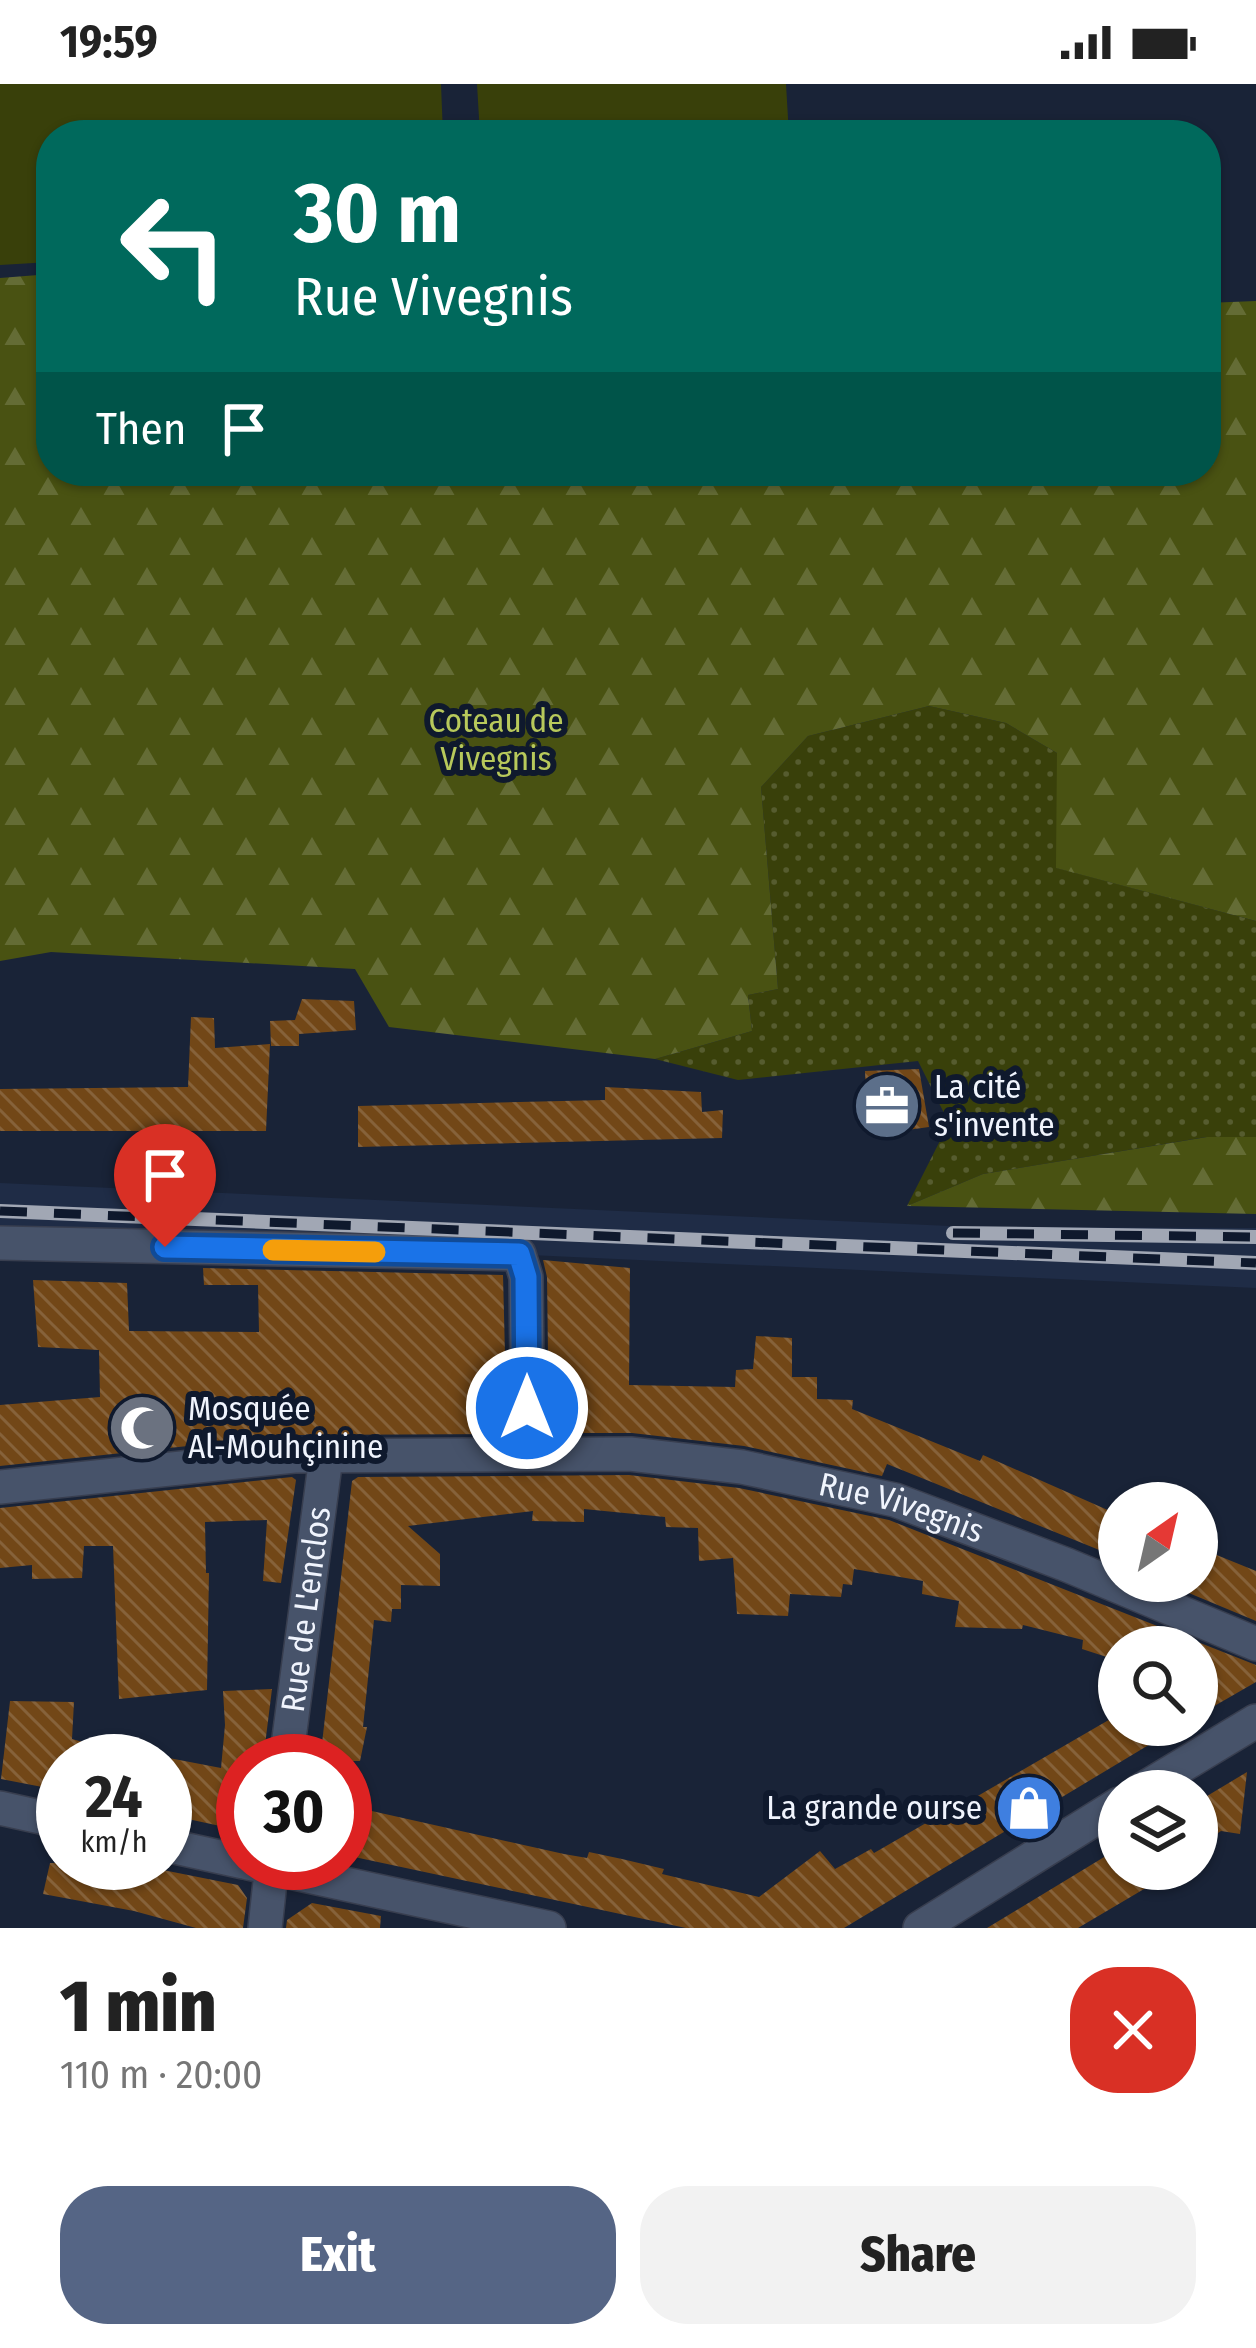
<!DOCTYPE html>
<meta charset="utf-8">
<style>
:root{--surface:#fff;--page:#f2f2f2;--text:#222;--muted:#767676;--accent:#556585}
body{margin:0;font-family:"Fira Sans Condensed",sans-serif;background:var(--page);color:var(--text);height:100vh;display:flex;flex-direction:column;font-size:45px;white-space:nowrap}
*{box-sizing:border-box;margin:0}
p{font-size:39px;color:var(--muted)}
.icon{flex:none;width:66px;height:66px;fill:none;stroke:currentColor;stroke-width:2;stroke-linecap:round;stroke-linejoin:round}
.map{position:relative;height:1844px;overflow:hidden}
.side{display:flex;flex-direction:column;background:var(--surface);flex:1}
.side>*{flex:none}
.hud{position:absolute;left:36px;top:36px;width:1185px;height:366px;border-radius:48px;box-shadow:0 3px 9px #0004;background:#00695c;color:#fff;overflow:hidden}
.needle{width:78px;rotate:34deg}
.fabs{position:absolute;left:1098px;top:1398px;display:grid;gap:24px}
.fabs a{display:grid;place-items:center;width:120px;height:120px;border-radius:50%;background:var(--surface);box-shadow:0 3px 9px #0004;font-size:60px}
.speed{position:absolute;left:36px;top:1650px;display:flex;gap:24px;font-size:60px;font-weight:700;text-align:center}
.speed>*{display:grid;place-content:center;width:156px;height:156px;border-radius:50%;background:var(--surface);box-shadow:0 3px 9px #0004;line-height:1}
.speed small{font-size:30px;font-weight:400}
.speed .limit{border:18px solid #d22;background:#fff;color:#111}
.pin{position:absolute;display:grid;place-items:center;width:102px;height:102px;color:#fff;margin:-123px -51px;border-radius:50% 50% 50% 0;rotate:-45deg;box-shadow:0 0 12px #0007}
.pin .icon{rotate:45deg}
.me{position:absolute;width:132px;margin:-66px;rotate:0deg;stroke-linejoin:round;filter:drop-shadow(0 0 9px #0008)}
.turn{display:flex;align-items:center;gap:42px;height:252px;padding:0 60px;font-size:54px}
.turn .icon{width:156px;height:156px;stroke-width:2.5}
.turn b{display:block;font-size:84px;line-height:102px}
.then{display:flex;align-items:center;height:114px;padding:0 60px;background:#0003;gap:24px;font-size:45px}
.round{display:grid;place-items:center;flex:none;width:126px;height:126px;border-radius:48px;background:var(--page)}
.overview{display:flex;align-items:center;justify-content:space-between;height:204px;padding:0 60px}
h1{font-size:72px;font-weight:800;line-height:90px}
.button{display:flex;gap:24px;margin-top:auto;padding:24px 60px}
.button a{flex:1;height:138px;border-radius:48px;background:var(--accent);color:#fff;font-size:48px;font-weight:800;line-height:138px;text-align:center}
.button a+a{background:var(--page);color:var(--text)}
.status{display:flex;justify-content:space-between;align-items:center;height:84px;padding:0 60px;background:var(--surface);direction:ltr}
.status svg{height:33px;fill:currentColor}
.map>svg:first-child{display:block}
</style>
<div class="status"><b>19:59</b><svg viewBox="0 0 49 12"><path d="M0 12V9h3v3zM5 12V6h3v6zM10 12V3h3v9zM15 12V0h3v12zM26 1h20v11H26zM47 4h2v5h-2z"/></svg></div>
<div class="map">
<svg width="1256" height="1844" viewBox="0 0 1256 1844">
<defs>
<pattern id="grass-dots" width="8" height="8" patternUnits="userSpaceOnUse" patternTransform="scale(3)"><rect width="8" height="8" fill="#39400a"/><path d="M2 2h.1M6 6h.1" fill="none" stroke="#565c2f" stroke-width="1.8" stroke-linecap="round"/></pattern>
<pattern id="forest-firs" width="22" height="20" patternUnits="userSpaceOnUse" patternTransform="scale(3)"><rect width="22" height="20" fill="#495212"/><path d="M5 1l3.5 6h-7zM16 11l3.5 6h-7z" fill="#646c35"/></pattern>
<pattern id="building-back-hatch" width="6" height="6" patternUnits="userSpaceOnUse" patternTransform="scale(3)"><rect width="6" height="6" fill="#724717"/><path d="M-1 5l2 2M0 0l6 6M5-1l2 2" fill="none" stroke="#86623a"/></pattern>
</defs>
<rect width="100%" height="100%" fill="#192337"/>
<path fill="#1f2c46" d="M0,1099l972,44 284,1v60l-1256,-57z"/>
<path fill="url(#grass-dots)" d="M929,622l77,17 51,30v115l199,53v216h-50l-223,37 -76,32 42,-83 -31,-62 -180,19 -83,-21 97,-28 -4,-36 30,-6 -17,-202 47,-51z"/>
<path fill="url(#forest-firs)" d="M51,190v197h1155v-168l50,-2v620l-200,-53 1,-115 -51,-30 -77,-17 -121,30 -47,51 17,202 -30,6 4,36 -97,28 -266,-32 -34,-58 -304,-17 -51,9v-683z
M1207,1053h49v77l-349,-8 76,-32z"/>
<path fill="#39400a" d="M0,0h441l2,51h-392v127l-51,3z
M477,0h309l3,51h-309z"/>
<path fill="url(#building-back-hatch)" d="M302,915l52,2 2,29 -57,4v12h-28l-1,-25 25,-1z
M191,933l23,1 1,30 55,-4 -4,87h-266v-42l188,-2z
M919,985l10,58 -43,6 -19,-4 -2,-58z
M605,1003l96,5 1,20 21,-2 -1,28 -364,9v-41l247,-6z
M543,1176l87,8 -1,117 106,2 1,-17 17,-1 3,-33 36,2v39h25v22l36,1 -1,9 128,52 3,-6 136,60v43l-232,-94 -5,12 -138,-30 -112,-13h-83l-2,-156z
M203,1184l300,7 4,159 -215,1 -292,31v-61l100,-8 -1,-47 -61,-3 -5,-67 94,3 2,48 130,1 -1,-47h-54z
M629,1391l110,13 150,32 367,145v17l-59,34v-69h-78v14l-37,-12 1,-9 -60,-15 -1,4 -67,-2 4,-26 -37,-7 1,-13 -69,-12 -2,16 -9,-1 -2,13 -51,-3 -2,22 -51,-2 -4,-56 -34,3 -1,-33 -32,-1 -1,-10 -81,-8v13l-52,-1 1,-10 -125,15 32,28v32l-39,-1v24h-9l-1,13 -17,-2 -11,107h4l-7,34h-40l32,-280 6,-4z
M292,1393l4,3 -15,103 -18,-2 4,-61 -62,2 1,51h3l-2,117 -88,9 -6,-153h-29l-2,32 -50,1v-14l-32,3v-60z
M1197,1463l59,24v50l-96,-40h37z
M272,1605l-9,72 -20,-2v72l-78,-17 4,-56 52,10 4,-43 -2,-34z
M10,1617l64,1 -2,37 50,14 -1,8h-58v30l-62,-12z
M1119,1630v11h63l-338,203h-158l-341,-73v-50l219,49 23,4 2,-6 33,7 42,10 -2,5 97,23 61,-46 15,18 36,-20 3,4 52,-30 -2,-4 29,-18 4,7z
M1247,1688l-7,62 -19,-3 -24,16v-45z
M1119,1764v21h59l-100,59h-91z
M50,1779h98v4l90,18 9,13 -4,30h-47l-62,-17 -91,-17z
M312,1819l69,13 -1,12h-94l1,-8z"/>
<g fill="none" stroke-linecap="round" stroke-linejoin="round">
<defs>
<g id="minor">
<path d="M0,1159l519,11 7,23 2,175"/>
<path id="s1" d="M0,1403l294,-31 336,-2 112,13 153,33 172,65 189,79"/>
<path id="s2" d="M286,1677l40,-304"/>
<path d="M1140,1707l116,-70"/>
<path d="M0,1724l63,14"/>
<path d="M165,1761l78,17"/>
<path d="M248,1779l301,65"/>
<path d="M265,1844l7,-65"/>
<path d="M920,1844l199,-124"/>
</g>
</defs>
<use href="#minor" stroke="#383e4f" stroke-width="36"/>
<use href="#minor" stroke="#47536a" stroke-width="33"/>
<defs>
<path id="rail" d="M0,1127l1256,52
M953,1149l303,4"/>
</defs>
<use href="#rail" stroke="#a1a7b4" stroke-width="14"/>
<use href="#rail" stroke="#0f192d" stroke-width="9" stroke-dasharray="27" stroke-linecap="butt"/>
</g>
<g fill="none" stroke-linecap="round" stroke-linejoin="round">
<defs>
<path id="route" d="M165,1163l354,7 7,23 1,131"/>
</defs>
<use href="#route" stroke="#114b97" stroke-width="30"/>
<use href="#route" stroke="#1a73e8" stroke-width="21"/>
<path stroke="#f59e0b" stroke-width="21" d="M273,1166l102,2"/>
</g>
<defs>
<symbol id="office-disc" viewBox="-11 -11 22 22"><circle r="9.5" fill="#5c6f8a" stroke="#0f192d"/><path d="M-6-3h4V-5.5h4V-3h4V5H-6ZM-1-4.5V-3h2v-1.5ZM-6 0V1H6V0Z" fill="#fff"/></symbol>
<symbol id="mosque-disc" viewBox="-11 -11 22 22"><circle r="9.5" fill="#6b7280" stroke="#0f192d"/><path d="M3.5-4.9A6 6 0 1 0 3.5 4.9A5 5 0 1 1 3.5-4.9Z" fill="#fff"/></symbol>
<symbol id="shop-disc" viewBox="-11 -11 22 22"><circle r="9.5" fill="#3f7fe0" stroke="#0f192d"/><path d="M-5-2.5h2.3a2.7 3.5 0 0 1 5.4 0H5L5.5 6h-11ZM-1.5-2.5h3a1.5 2.3 0 0 0-3 0Z" fill="#fff"/></symbol>
</defs>
<g fill-rule="evenodd">
<use href="#office-disc" x="849" y="984" width="76" height="76"/>
<use href="#mosque-disc" x="104" y="1306" width="76" height="76"/>
<use href="#shop-disc" x="991" y="1686" width="76" height="76"/>
</g>
<g text-anchor="middle" dominant-baseline="central" stroke-width="12" stroke-linejoin="round" paint-order="stroke">
<g font-size="33" fill="#b8c95b" stroke="#0f192d">
<text x="496" y="637">Coteau de<tspan x="496" dy="38">Vivegnis</tspan></text>
</g>
<g font-size="33" fill="#f0f4fd" stroke="#0f192d" text-anchor="start">
<text x="934" y="1003">La cité<tspan x="934" dy="38">s'invente</tspan></text>
<text x="188" y="1325">Mosquée<tspan x="188" dy="38">Al-Mouhçinine</tspan></text>
<text x="982" y="1724" text-anchor="end">La grande ourse</text>
</g>
<g font-size="33" fill="#f0f4fd" stroke="#0f192d">
<text stroke="none"><textPath href="#s1" startOffset="909">Rue Vivegnis</textPath></text>
<text stroke="none"><textPath href="#s2" startOffset="153">Rue de L'enclos</textPath></text>
</g>
</g>
</svg>
<div class="fabs">
<a><svg class="needle" viewBox="-14 -14 28 28"><path d="M0-13l5 13h-10z" fill="#e53935"/><path d="M0 13l5-13h-10z" fill="#767676"/></svg></a>
<a><svg class="icon" aria-label="search" viewBox="0 0 24 24"><circle cx="10" cy="10" r="6"/><path d="M15 15l6 6"/></svg></a>
<a><svg class="icon" aria-label="layers" viewBox="0 0 24 24"><path d="M12 4l9 5-9 5-9-5zM3 14l9 5 9-5"/></svg></a>
</div>
<div class="speed"><div>24<small>km/h</small></div><div class="limit">30</div></div>
<div class="pin" style="left:165px;top:1163px;background:#d93025"><svg class="icon" aria-label="arrive" viewBox="0 0 24 24"><path d="M6 21V4h12l-3 4 3 4H6"/></svg></div>
<svg class="me" style="left:527px;top:1324px" viewBox="-20 -20 40 40"><circle r="17" fill="#1a73e8" stroke="#fff" stroke-width="3"/><path d="M0-11L8 9 0 5-8 9z" fill="#fff"/></svg>
<div class="hud">
<div class="turn"><svg class="icon" aria-label="left" viewBox="0 0 24 24"><path d="M17 20v-9H6M10 6l-5 5 5 5"/></svg><div><b>30 m</b>Rue Vivegnis</div></div>
<div class="then">Then<svg class="icon" aria-label="arrive" viewBox="0 0 24 24"><path d="M6 21V4h12l-3 4 3 4H6"/></svg></div>
</div>
</div>
<section class="side">
<div class="overview"><div><h1>1 min</h1><p>110 m · 20:00</p></div><a class="round" style="background:#d93025;color:#fff"><svg class="icon" aria-label="close" viewBox="0 0 24 24"><path d="M6 6l12 12M18 6L6 18"/></svg></a></div>
<div class="button"><a>Exit</a><a>Share</a></div>
</section>
